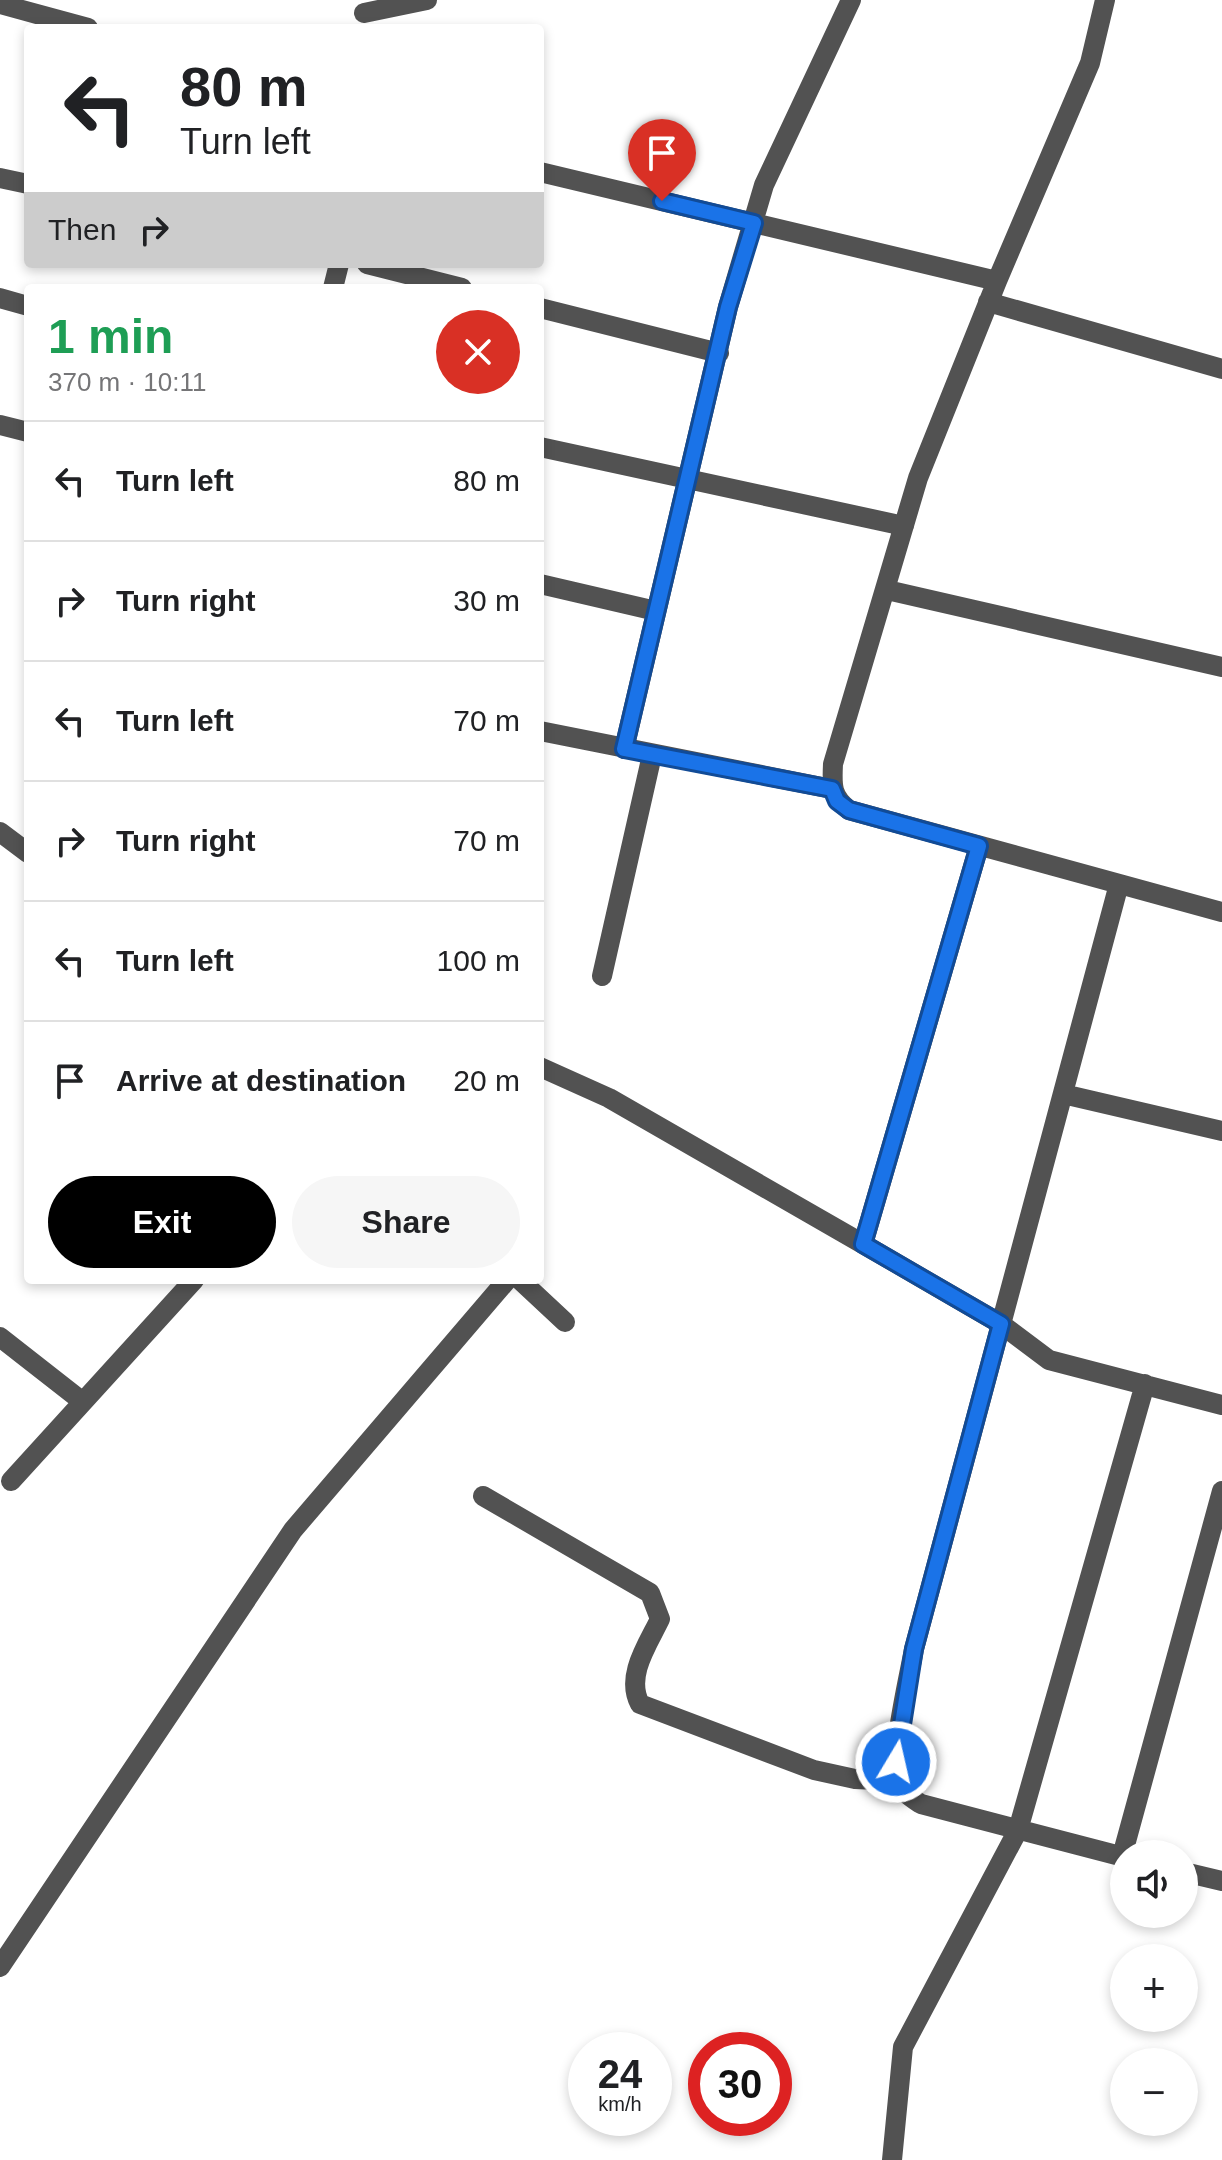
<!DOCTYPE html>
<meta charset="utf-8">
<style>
:root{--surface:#fff;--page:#f6f6f6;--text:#202124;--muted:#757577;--line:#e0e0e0;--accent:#000}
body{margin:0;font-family:Helvetica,sans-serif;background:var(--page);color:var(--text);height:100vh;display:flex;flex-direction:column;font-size:30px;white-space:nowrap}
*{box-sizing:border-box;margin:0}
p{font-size:26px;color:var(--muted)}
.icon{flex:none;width:44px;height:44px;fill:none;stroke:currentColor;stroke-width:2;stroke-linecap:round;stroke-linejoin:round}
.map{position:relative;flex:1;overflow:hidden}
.details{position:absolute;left:24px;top:284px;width:520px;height:1000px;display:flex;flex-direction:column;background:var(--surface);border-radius:8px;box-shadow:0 4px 12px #0003}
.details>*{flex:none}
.hud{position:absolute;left:24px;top:24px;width:520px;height:244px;border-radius:8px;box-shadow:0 4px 12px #0003;background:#fff;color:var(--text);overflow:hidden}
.tools{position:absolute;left:1110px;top:1840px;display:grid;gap:16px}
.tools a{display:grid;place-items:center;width:88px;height:88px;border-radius:50%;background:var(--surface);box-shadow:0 4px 12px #0003;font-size:40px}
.speed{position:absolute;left:568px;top:2032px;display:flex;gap:16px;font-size:40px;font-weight:700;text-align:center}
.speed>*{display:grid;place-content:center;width:104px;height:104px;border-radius:50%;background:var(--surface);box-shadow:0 4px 12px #0003;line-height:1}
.speed small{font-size:20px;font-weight:400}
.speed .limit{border:12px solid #d22;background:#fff;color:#111}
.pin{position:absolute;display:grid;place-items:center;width:68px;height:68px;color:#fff;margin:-82px -34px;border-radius:50% 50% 50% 0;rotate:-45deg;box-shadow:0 0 8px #0007}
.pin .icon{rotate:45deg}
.me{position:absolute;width:88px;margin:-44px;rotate:9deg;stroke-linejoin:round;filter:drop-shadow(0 0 6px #0008)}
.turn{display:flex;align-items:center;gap:28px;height:168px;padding:0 24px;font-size:36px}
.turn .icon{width:104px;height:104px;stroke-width:2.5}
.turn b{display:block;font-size:56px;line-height:68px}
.then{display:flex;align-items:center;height:76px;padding:0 24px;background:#0003;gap:16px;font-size:30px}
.round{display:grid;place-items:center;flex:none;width:84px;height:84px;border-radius:42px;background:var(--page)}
.head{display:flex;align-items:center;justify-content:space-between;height:136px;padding:0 24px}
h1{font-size:48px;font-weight:600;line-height:60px;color:#1e9e55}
.primary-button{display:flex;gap:16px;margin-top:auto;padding:16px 24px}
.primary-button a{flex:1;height:92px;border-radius:48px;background:var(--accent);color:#fff;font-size:32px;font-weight:600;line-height:92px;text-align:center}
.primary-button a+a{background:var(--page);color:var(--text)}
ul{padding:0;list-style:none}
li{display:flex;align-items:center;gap:24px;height:120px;padding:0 24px;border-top:2px solid var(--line)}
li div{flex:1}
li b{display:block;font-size:30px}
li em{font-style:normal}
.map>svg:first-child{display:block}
</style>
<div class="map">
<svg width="1222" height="2160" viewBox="0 0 1222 2160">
<rect width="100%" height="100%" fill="#fff"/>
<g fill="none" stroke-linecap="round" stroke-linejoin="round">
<path stroke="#525252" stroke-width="20" d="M1105,0l-15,63 -93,218 -79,197 -85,286c-1,21 -2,32 16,46l373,102
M0,4l88,24
M364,13l63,-13
M540,172l457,109
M0,178l28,6
M367,264l95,24
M333,288l6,-24
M0,298l28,8
M988,302l234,67
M540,308l179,45
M0,425l28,7
M540,447l364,79
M540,584l116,27
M887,590l335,77
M540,731l292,58
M624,749l104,-442 36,-122 87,-185
M0,832l28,21
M1119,884l-205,765c-5,29 -25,110 -15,133 4,11 13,16 22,22l203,53
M602,976l50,-221
M540,1067l69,31 254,146 138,80 48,36 173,45
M1063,1094l159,37
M863,1244l116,-398
M520,1280l45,42
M0,1337l83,65
M11,1481l183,-201
M483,1496l167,97 10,26c-12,25 -35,57 -20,85l174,66 41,9 43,2
M1122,1856l100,-365
M1184,1872l38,9
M0,1967l293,-437 214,-250
M892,2160l11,-113 115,-217 127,-446"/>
</g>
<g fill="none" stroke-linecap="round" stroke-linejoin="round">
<defs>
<path id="route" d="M662,201l92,22 -26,84 -104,442 208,40 5,12 12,9 130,36 -116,398 138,80 -87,325 -18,113"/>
</defs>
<use href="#route" stroke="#114b97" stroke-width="20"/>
<use href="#route" stroke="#1a73e8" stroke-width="14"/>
</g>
</svg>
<div class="tools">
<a><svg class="icon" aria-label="sound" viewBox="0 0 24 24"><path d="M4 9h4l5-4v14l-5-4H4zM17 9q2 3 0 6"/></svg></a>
<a>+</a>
<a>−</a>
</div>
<div class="speed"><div>24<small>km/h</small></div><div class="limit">30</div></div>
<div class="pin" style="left:662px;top:201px;background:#d93025"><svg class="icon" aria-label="arrive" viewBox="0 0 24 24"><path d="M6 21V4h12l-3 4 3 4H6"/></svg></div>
<svg class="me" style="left:896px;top:1762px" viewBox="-20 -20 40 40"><circle r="17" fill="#1a73e8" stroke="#fff" stroke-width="3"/><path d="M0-11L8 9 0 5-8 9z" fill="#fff"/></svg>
<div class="hud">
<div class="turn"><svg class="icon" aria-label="left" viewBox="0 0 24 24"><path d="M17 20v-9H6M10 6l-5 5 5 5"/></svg><div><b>80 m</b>Turn left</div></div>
<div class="then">Then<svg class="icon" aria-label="right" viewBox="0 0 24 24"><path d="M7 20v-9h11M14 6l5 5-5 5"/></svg></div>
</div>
<section class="details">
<div class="head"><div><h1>1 min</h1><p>370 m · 10:11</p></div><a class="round" style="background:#d93025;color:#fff"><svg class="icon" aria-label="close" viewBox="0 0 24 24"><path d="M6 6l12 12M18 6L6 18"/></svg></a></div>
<ul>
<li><svg class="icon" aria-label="left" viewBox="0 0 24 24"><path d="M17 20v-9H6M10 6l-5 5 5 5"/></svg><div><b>Turn left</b></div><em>80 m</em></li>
<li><svg class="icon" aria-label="right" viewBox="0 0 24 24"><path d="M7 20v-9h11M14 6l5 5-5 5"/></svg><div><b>Turn right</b></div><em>30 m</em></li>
<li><svg class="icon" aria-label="left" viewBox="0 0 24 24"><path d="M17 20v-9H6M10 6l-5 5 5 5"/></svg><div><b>Turn left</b></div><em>70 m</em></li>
<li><svg class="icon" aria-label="right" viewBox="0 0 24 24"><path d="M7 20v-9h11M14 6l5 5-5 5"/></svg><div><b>Turn right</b></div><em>70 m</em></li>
<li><svg class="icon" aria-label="left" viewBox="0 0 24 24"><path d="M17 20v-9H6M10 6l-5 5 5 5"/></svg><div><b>Turn left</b></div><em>100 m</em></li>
<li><svg class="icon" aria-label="arrive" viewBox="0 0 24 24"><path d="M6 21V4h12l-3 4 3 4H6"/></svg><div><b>Arrive at destination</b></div><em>20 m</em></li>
</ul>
<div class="primary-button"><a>Exit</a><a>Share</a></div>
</section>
</div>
